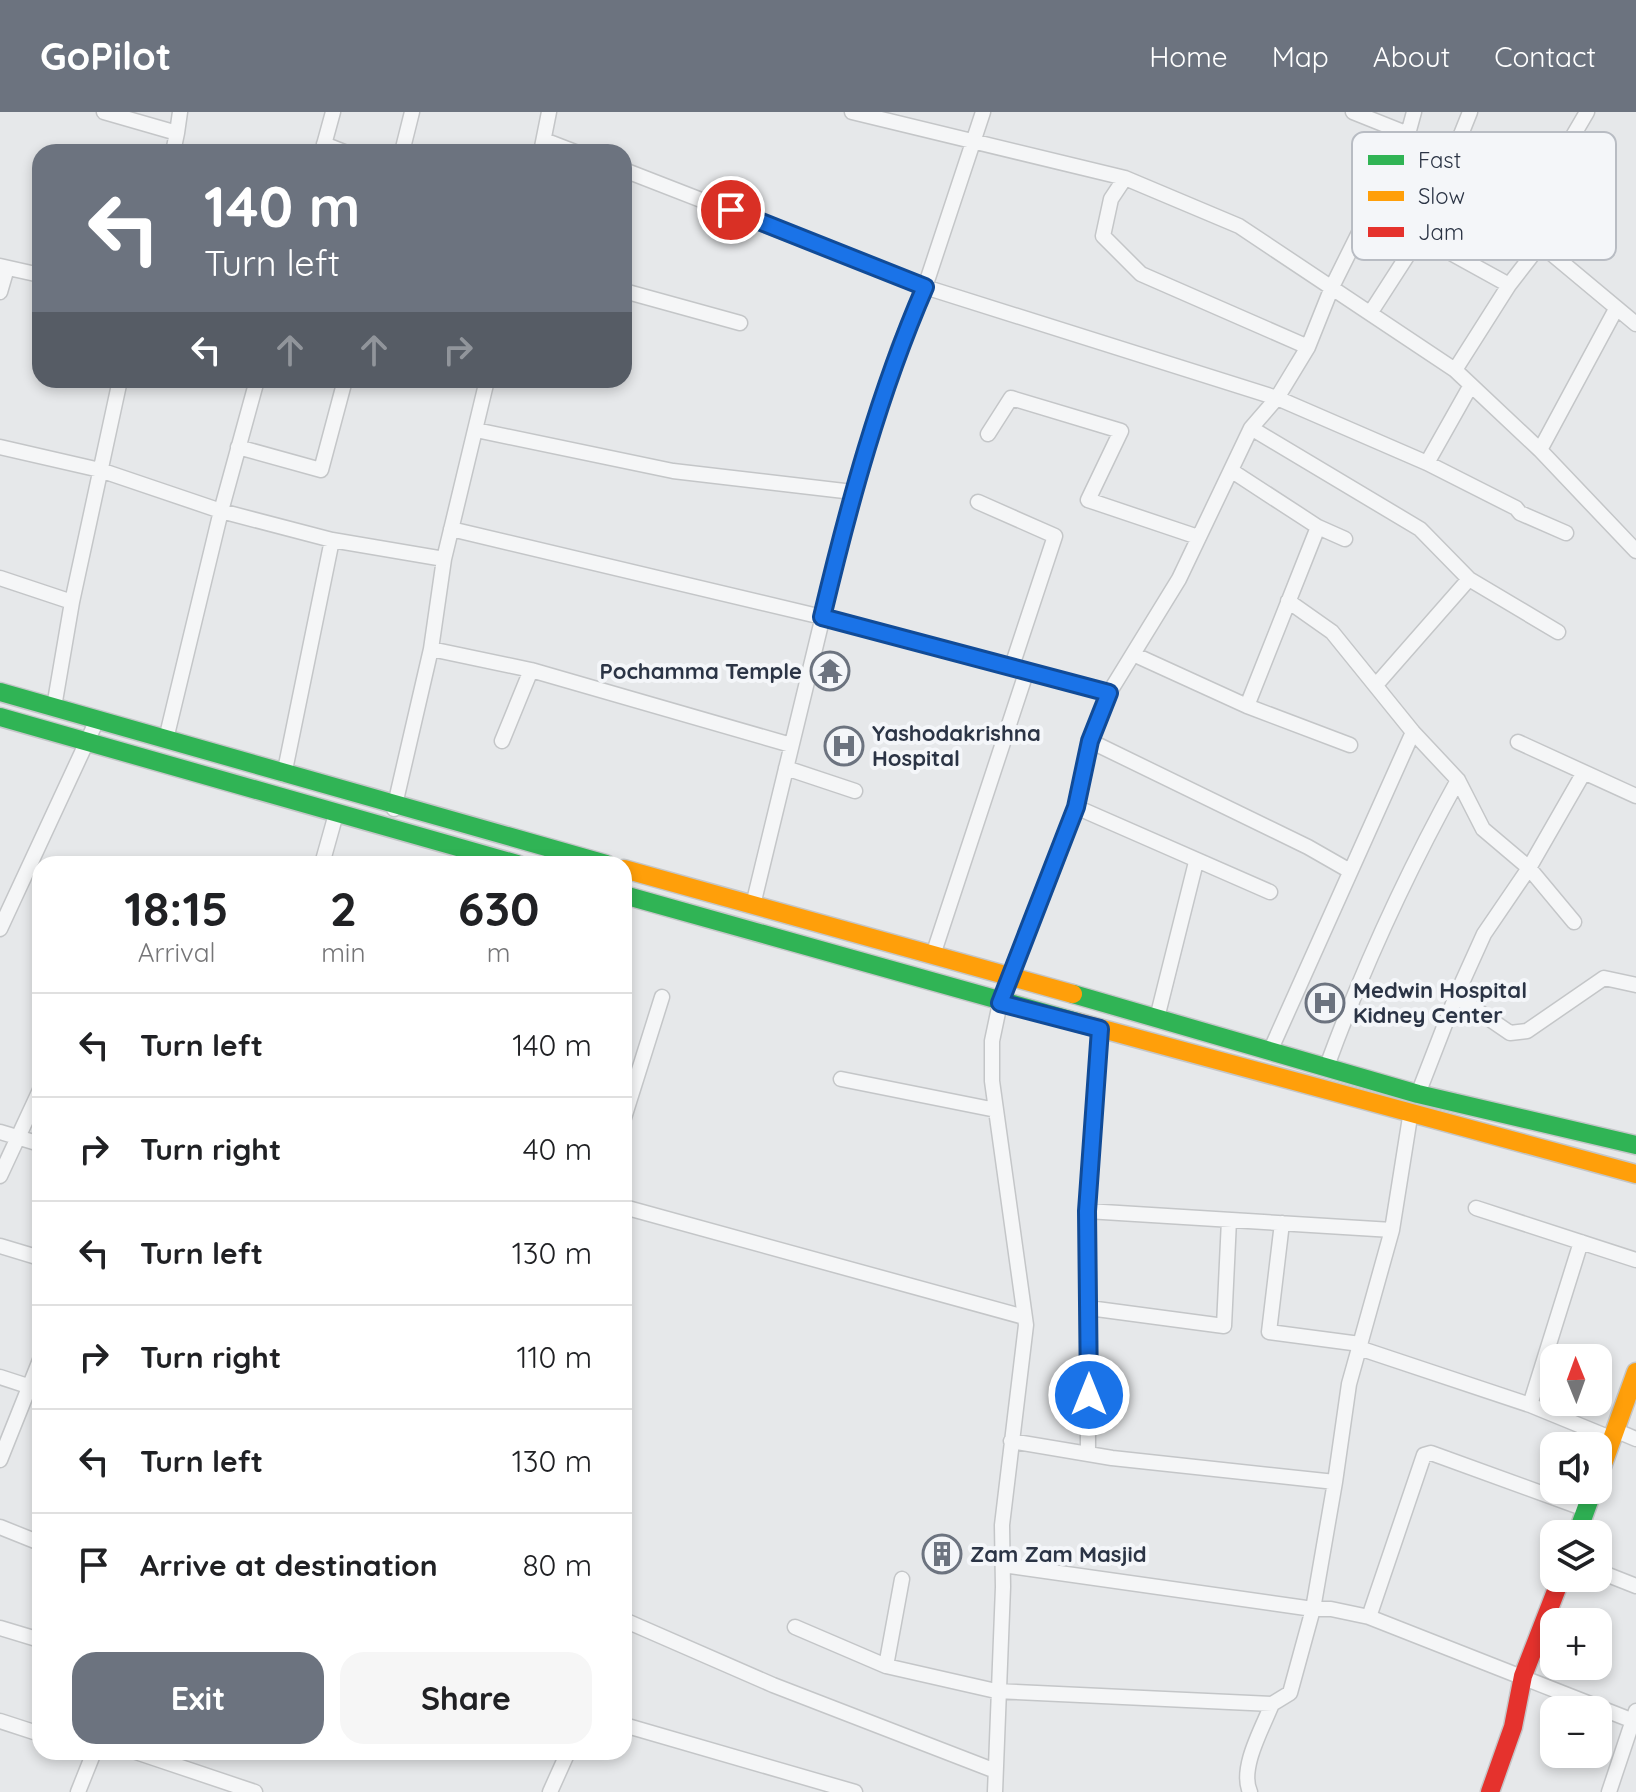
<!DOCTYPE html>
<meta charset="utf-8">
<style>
:root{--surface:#fff;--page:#f6f6f6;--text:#202124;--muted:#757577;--line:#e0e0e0;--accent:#6c737f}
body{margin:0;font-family:Quicksand,sans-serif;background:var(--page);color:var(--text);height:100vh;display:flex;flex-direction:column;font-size:30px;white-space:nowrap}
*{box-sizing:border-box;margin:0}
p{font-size:26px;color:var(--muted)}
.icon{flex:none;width:44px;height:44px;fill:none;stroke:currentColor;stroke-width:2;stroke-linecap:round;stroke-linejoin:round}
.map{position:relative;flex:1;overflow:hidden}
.details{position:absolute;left:32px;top:744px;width:600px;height:904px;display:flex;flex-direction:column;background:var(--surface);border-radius:24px;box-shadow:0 4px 12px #0003}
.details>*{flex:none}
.top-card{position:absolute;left:32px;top:32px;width:600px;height:244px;border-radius:24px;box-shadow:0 4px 12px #0003;background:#6c737f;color:#fff;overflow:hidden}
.needle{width:52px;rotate:359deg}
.tools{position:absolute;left:1540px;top:1232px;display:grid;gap:16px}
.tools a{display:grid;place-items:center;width:72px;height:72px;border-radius:16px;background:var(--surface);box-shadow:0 4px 12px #0003;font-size:40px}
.pin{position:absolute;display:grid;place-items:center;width:68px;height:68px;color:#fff;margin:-34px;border:4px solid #fff;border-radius:50%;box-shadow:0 2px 8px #0007}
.me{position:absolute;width:88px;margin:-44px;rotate:0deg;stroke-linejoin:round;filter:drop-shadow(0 0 6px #0008)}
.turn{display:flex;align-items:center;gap:28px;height:168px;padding:0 40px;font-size:36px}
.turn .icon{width:104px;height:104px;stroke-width:2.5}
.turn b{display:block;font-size:56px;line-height:68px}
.lanes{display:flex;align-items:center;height:76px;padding:0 40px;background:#0003;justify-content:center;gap:40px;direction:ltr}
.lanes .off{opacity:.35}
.eta{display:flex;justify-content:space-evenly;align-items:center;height:136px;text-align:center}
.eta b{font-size:48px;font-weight:800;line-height:56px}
.cta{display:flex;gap:16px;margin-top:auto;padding:16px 40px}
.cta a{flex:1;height:92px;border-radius:24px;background:var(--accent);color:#fff;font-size:32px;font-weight:800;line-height:92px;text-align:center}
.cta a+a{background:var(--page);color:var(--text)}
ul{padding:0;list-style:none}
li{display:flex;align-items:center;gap:24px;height:104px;padding:0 40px;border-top:2px solid var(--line)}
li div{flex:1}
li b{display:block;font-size:30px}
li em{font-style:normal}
header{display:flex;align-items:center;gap:48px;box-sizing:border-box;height:112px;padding:0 40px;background:var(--accent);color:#fff}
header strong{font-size:38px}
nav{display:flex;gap:44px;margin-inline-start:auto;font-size:28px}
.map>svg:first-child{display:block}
</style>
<header>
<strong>GoPilot</strong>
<nav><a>Home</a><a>Map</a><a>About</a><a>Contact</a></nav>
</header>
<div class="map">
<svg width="1636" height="1680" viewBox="0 0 1636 1680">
<rect width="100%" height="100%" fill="#e6e8ea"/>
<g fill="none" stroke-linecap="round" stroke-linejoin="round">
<defs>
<path id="street" d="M104,0l73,21 3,-21
M852,0l273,66 114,48 216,144 85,80 96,101
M1353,0l55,22 6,-22
M544,28l31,12
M324,32l20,8
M173,40l4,-19
M322,40l11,-40
M402,40l10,-40
M541,40l8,-40
M1448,55l22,-55
M624,58l301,117 352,111 150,65 89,45 4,5 46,20
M1125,66l-14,21 -8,37 38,38 167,73
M1519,116l68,-116
M0,154l40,9
M624,179l116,32
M0,180l7,-24
M1371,200l49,-76 89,49
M1455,258l54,-85 31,-40
M1251,316l169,101 49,50 89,53
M476,318l197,41 180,21
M988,322l23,-36 110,33 -33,69 110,37
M0,335l100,23 121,41 111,29 -48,235
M238,335l83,23 24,-90
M1540,338l76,-141
M1427,351l44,-78
M1232,359l86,56 27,12
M978,390l77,34 -43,130
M451,417l371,88 287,76
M332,428l112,19
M0,466l72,24
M1288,489l44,31 81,100 45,48 25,49 46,39 45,54
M431,537l100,21
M1133,542l114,52 103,39
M1376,573l93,-106
M1247,594l71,-179
M54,595l18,-105 48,-222
M166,627l55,-228 36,-131
M502,629l29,-71 260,75
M1090,629l218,106 42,24
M1518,630l118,54
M786,656l69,23
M1076,695l194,85
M394,697l37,-160 13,-90 43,-179
M322,752l14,-50
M753,793l100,-413 45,-143 27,-62 58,-175
M0,817l97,-209
M933,843l94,-285
M1456,884l54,37 17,-2 77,-53 32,7
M1157,906l39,-156
M1271,937l142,-317
M1327,954c37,-101 79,-192 131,-286
M841,967l155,31
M1418,982l38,-98 28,-62 45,-66 54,-94
M624,1006l38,-121
M0,1020l40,12
M0,1064l40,-86
M624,1095l400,110
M1476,1096l160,52
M1087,1099l305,19
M1282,1111l-13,109 91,12
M0,1134l40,12
M1089,1196l135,18 5,-106
M1359,1236l171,57 83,34
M0,1265l40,13
M1530,1293l51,-163
M1617,1319l19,8
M1011,1329l101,17 223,24 14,-98 43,-154 18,-113
M1088,1341l-1,-242 13,-182
M0,1348l40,-100
M0,1415l40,16
M1003,1453l310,44 22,-127
M1598,1459l38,15
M1369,1505l55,-162 7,-2 154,56
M624,1508l149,65 220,85
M795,1515l91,39 110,25 276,13 18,-11 23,-84h18l38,8 267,105
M0,1516l40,12
M886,1554l16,-87
M0,1609l40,13
M624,1613l231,67
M136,1640l119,40
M78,1680l16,-40
M550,1680l18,-40
M995,1680l8,-205 -1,-62 24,-200 -34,-244v-40l8,-38 76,-196 14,-66 19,-48 70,-114 72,-151 26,-30 31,-51 24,-60 76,-153 228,190
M1250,1680c-11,-24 13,-65 22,-88
M1609,1680l27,-81"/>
<path id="fast" d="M0,580l606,172
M0,605l517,147
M624,783l453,127
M1073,882l345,100 218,51
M1577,1422l16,-44"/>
<path id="slow" d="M624,757l449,125
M1077,910l559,152
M1598,1366l38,-106"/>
<path id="jam" d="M1490,1680l23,-65 10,-51 38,-98"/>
</defs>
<use href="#street" stroke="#c4c6c8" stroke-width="17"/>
<use href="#fast" stroke="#c4c6c8" stroke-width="21"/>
<use href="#slow" stroke="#c4c6c8" stroke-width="21"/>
<use href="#jam" stroke="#c4c6c8" stroke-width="21"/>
<use href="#street" stroke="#f5f6f7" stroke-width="14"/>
<use href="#fast" stroke="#30b455" stroke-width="18"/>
<use href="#slow" stroke="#ff9f0a" stroke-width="18"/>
<use href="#jam" stroke="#e5322d" stroke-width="18"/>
</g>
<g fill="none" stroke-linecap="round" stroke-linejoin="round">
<defs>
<path id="route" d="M731,98l194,77c-46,106 -76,217 -103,330l287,76 -19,48 -14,66 -76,196 100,26 -13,182 2,184"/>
</defs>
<use href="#route" stroke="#114b97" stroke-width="20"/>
<use href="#route" stroke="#1a73e8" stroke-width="14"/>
</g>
<defs>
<symbol id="temple-ring" viewBox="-11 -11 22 22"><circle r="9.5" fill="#f4f6f9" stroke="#6c737f" stroke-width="1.5"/><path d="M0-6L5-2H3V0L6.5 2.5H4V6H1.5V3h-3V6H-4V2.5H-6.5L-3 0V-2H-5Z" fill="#6c737f"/></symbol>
<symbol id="hospital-ring" viewBox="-11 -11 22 22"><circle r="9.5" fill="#f4f6f9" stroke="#6c737f" stroke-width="1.5"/><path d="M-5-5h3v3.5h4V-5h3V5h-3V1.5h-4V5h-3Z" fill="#6c737f"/></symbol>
<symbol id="building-ring" viewBox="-11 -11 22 22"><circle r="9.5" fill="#f4f6f9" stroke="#6c737f" stroke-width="1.5"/><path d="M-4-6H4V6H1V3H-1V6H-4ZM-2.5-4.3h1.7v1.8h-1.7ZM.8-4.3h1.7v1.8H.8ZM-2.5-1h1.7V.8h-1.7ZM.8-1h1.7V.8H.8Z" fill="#6c737f"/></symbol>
</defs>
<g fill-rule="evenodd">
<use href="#temple-ring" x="808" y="537" width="44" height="44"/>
<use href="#hospital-ring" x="822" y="612" width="44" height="44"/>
<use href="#hospital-ring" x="1303" y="869" width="44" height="44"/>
<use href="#building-ring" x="920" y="1420" width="44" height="44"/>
</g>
<g text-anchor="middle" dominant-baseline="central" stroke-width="8" stroke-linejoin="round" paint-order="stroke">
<g font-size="22" font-weight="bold" fill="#2b3445" stroke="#f4f6f9" text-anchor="start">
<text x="802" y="559" text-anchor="end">Pochamma Temple</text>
<text x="872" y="621">Yashodakrishna<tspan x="872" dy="25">Hospital</tspan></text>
<text x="1353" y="878">Medwin Hospital<tspan x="1353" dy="25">Kidney Center</tspan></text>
<text x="970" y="1442">Zam Zam Masjid</text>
</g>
</g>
<rect x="1352" y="20" width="264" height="128" rx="12" fill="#f4f6f9" stroke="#b8bcc3" stroke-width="2"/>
<rect x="1368" y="43" width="36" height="10" fill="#30b455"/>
<rect x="1368" y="79" width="36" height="10" fill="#ff9f0a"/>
<rect x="1368" y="115" width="36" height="10" fill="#e5322d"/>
<g font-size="22" fill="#2b3445">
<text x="1418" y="56">Fast</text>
<text x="1418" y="92">Slow</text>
<text x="1418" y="128">Jam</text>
</g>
</svg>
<div class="tools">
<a><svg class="needle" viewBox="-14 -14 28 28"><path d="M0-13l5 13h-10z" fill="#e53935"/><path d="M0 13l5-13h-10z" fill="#757577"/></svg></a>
<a><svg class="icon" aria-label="sound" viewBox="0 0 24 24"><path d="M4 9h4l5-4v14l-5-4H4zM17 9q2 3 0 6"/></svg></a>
<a><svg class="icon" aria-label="layers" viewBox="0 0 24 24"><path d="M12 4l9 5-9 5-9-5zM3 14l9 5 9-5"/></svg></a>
<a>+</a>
<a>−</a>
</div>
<div class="pin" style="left:731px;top:98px;background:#d93025"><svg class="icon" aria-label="arrive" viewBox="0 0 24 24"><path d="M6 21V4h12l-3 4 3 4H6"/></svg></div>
<svg class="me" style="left:1089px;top:1283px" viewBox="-20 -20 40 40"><circle r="17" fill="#1a73e8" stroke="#fff" stroke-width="3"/><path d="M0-11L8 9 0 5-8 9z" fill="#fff"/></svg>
<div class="top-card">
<div class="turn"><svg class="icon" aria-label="left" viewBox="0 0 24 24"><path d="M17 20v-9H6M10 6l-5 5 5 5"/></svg><div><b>140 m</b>Turn left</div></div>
<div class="lanes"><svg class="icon" aria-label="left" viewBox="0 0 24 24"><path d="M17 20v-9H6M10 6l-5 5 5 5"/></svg><svg class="icon off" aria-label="ahead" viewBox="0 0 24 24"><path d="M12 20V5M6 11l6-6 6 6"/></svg><svg class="icon off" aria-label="ahead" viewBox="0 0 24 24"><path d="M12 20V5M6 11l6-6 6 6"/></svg><svg class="icon off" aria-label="right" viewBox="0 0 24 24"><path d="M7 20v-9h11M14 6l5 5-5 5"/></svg></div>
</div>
<section class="details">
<div class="eta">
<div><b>18:15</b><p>Arrival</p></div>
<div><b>2</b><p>min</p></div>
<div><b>630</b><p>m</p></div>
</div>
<ul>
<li><svg class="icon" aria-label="left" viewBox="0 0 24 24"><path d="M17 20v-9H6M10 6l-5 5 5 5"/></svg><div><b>Turn left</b></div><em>140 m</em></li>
<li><svg class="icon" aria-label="right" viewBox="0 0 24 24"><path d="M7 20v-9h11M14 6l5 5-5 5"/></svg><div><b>Turn right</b></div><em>40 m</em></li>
<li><svg class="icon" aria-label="left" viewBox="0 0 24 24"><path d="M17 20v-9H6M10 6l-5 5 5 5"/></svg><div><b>Turn left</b></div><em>130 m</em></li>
<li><svg class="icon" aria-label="right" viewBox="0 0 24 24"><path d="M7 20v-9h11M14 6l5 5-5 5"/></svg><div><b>Turn right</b></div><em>110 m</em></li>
<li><svg class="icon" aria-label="left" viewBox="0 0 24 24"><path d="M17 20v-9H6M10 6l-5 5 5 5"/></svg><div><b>Turn left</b></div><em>130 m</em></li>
<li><svg class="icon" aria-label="arrive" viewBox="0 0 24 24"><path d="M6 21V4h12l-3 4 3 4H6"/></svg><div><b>Arrive at destination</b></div><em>80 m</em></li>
</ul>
<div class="cta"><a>Exit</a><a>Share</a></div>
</section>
</div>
